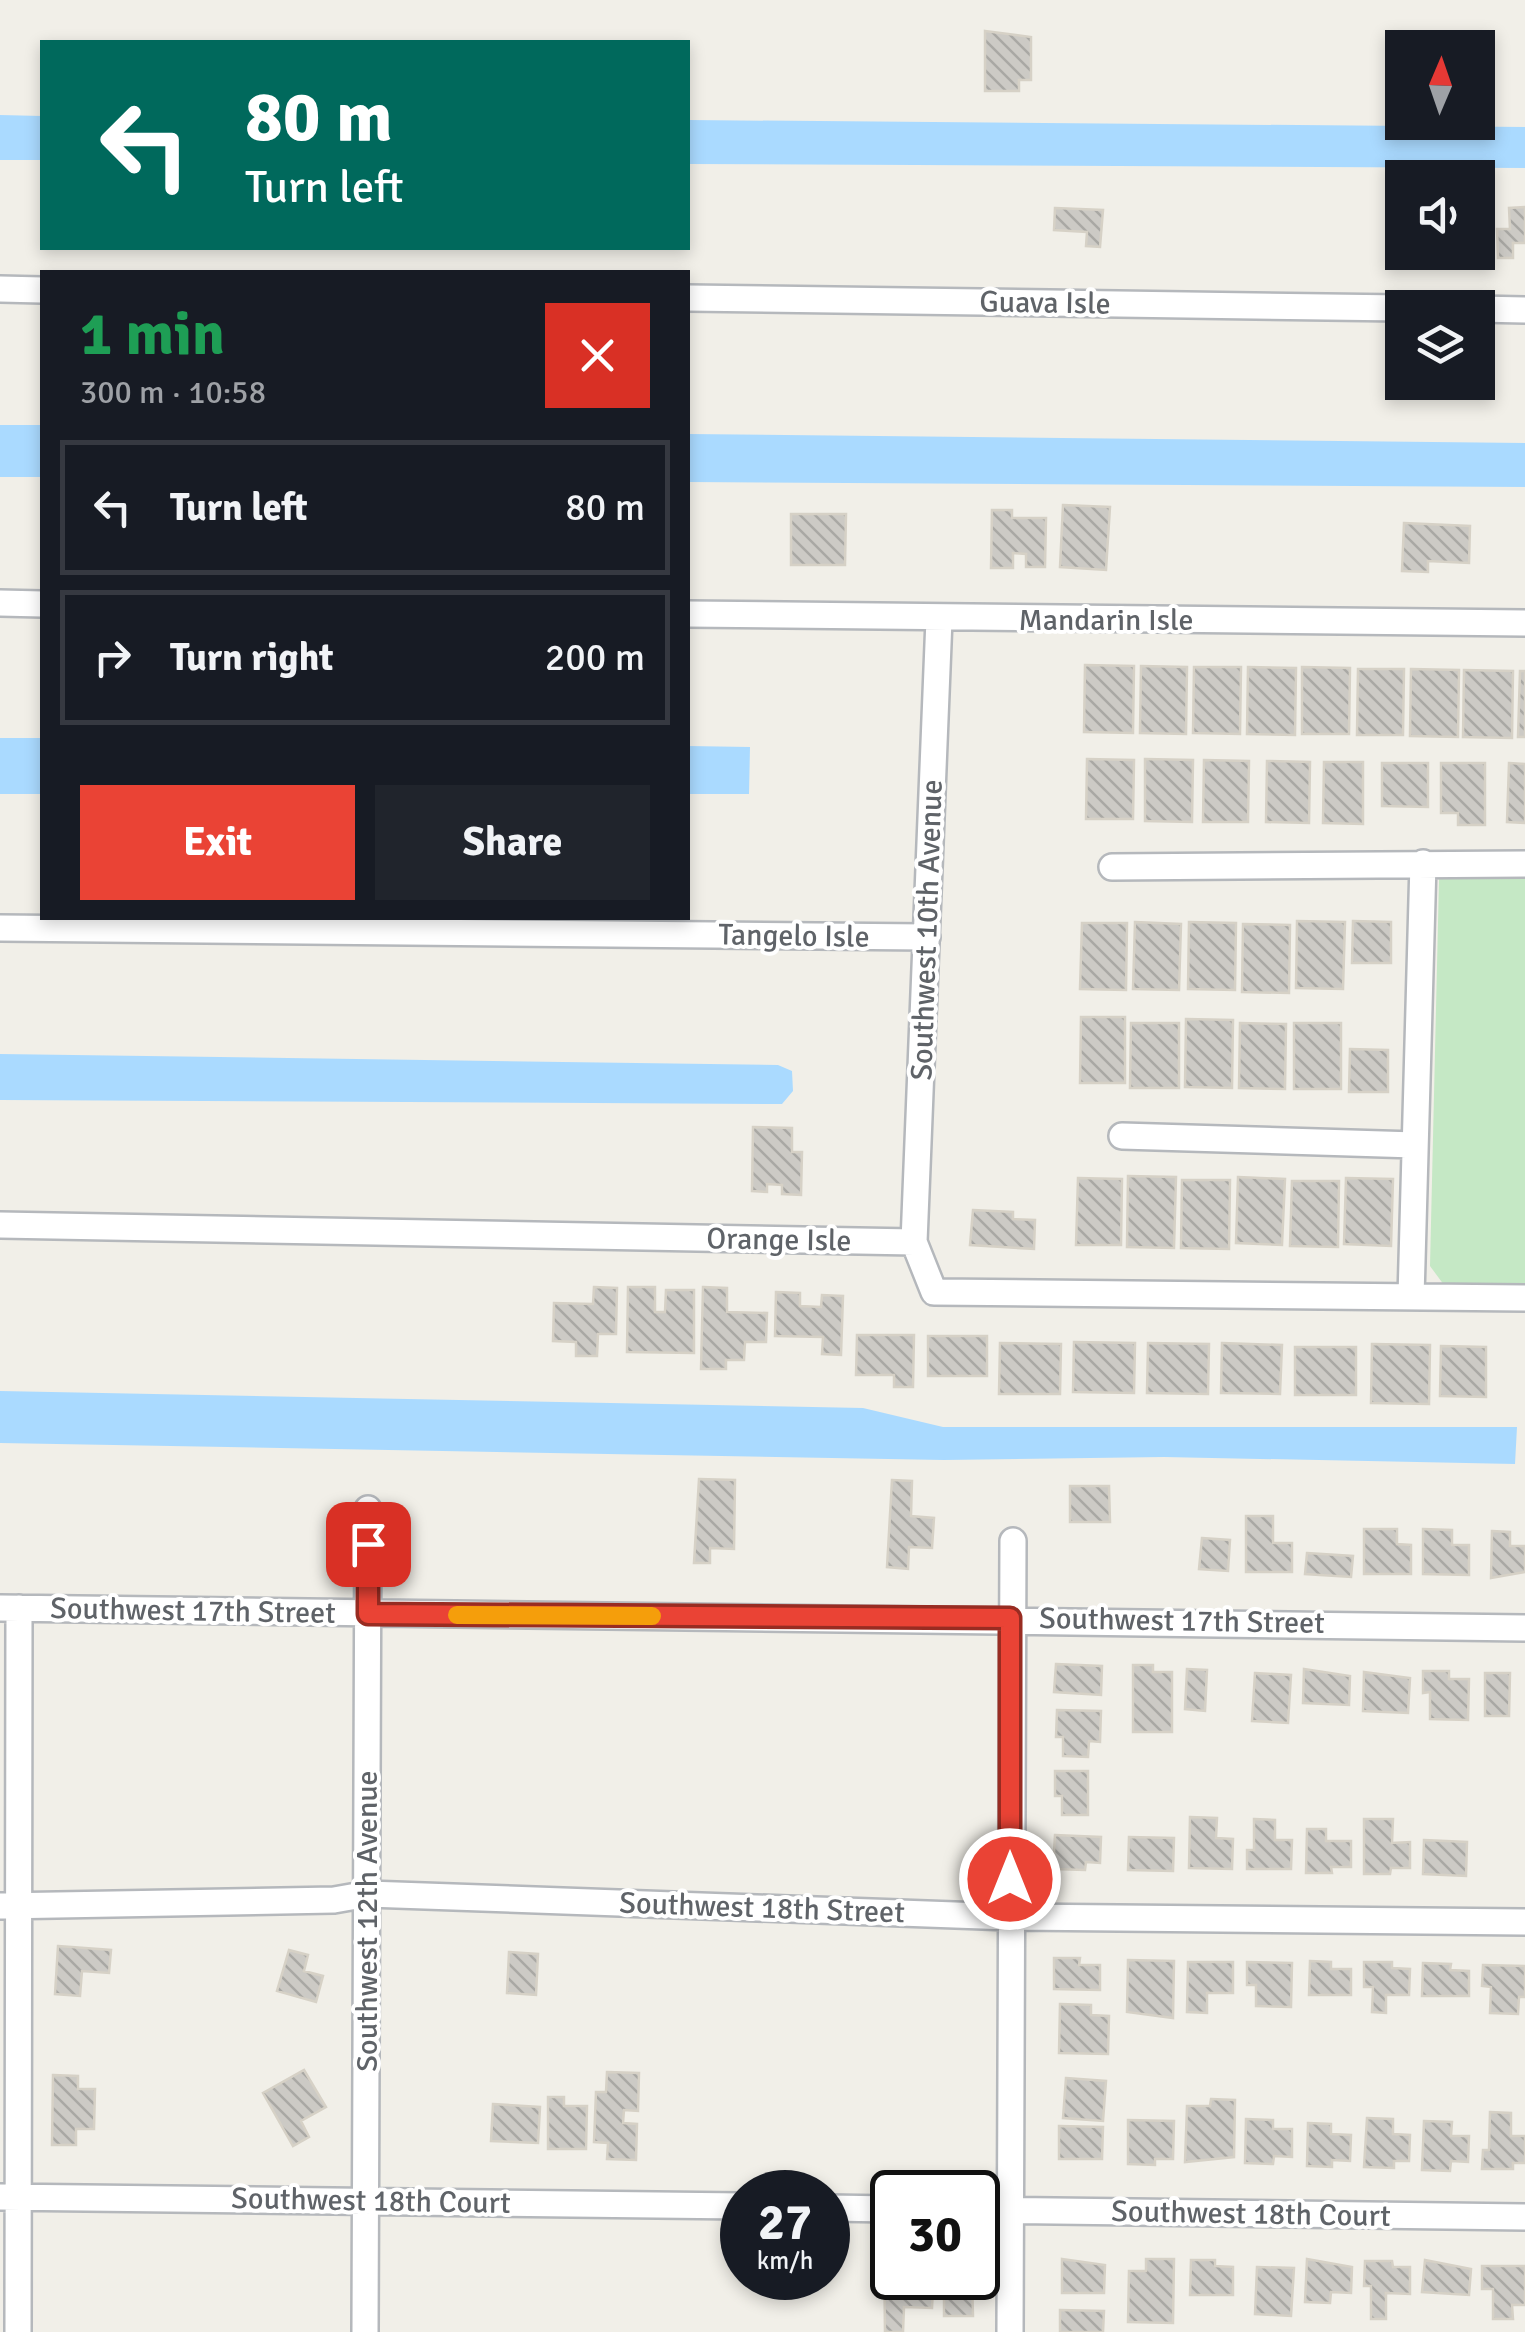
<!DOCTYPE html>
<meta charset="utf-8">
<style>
:root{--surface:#171b24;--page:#20242c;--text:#f1f3f6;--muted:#9ea1a6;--line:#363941;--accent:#ea4335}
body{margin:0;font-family:Signika,sans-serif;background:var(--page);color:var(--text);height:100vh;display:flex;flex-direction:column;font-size:38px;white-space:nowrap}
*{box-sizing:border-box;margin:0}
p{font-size:32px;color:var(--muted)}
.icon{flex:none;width:55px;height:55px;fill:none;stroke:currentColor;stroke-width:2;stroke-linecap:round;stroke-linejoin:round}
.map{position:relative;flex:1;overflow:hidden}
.sheet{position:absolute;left:40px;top:270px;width:650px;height:650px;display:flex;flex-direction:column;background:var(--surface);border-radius:0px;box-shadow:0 5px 15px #0003}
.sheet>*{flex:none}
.guide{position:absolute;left:40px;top:40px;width:650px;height:210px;border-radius:0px;box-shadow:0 5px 15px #0003;background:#00695c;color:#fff;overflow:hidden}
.needle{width:65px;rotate:2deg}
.buttons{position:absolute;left:1385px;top:30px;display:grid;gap:20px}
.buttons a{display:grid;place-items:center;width:110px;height:110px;border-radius:0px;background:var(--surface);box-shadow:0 5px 15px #0003;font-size:50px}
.speed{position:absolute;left:720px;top:2170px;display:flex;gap:20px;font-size:50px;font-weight:700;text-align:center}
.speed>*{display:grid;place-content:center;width:130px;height:130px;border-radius:50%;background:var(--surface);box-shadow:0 5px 15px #0003;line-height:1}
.speed small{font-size:25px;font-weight:400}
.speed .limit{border:5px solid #111;border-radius:15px;background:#fff;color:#111}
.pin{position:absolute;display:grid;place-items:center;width:85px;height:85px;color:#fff;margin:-42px;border-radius:20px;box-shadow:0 5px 15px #0006}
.me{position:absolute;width:110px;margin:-55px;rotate:0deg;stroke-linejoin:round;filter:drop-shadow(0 0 8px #0008)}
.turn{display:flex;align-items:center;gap:35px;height:210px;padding:0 40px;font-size:45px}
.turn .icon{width:130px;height:130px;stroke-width:2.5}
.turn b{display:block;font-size:70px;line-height:85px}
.round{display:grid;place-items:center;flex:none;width:105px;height:105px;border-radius:0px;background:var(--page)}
.head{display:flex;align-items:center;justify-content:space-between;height:170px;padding:0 40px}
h1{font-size:60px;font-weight:700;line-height:75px;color:#1e9e55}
.action{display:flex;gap:20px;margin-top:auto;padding:20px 40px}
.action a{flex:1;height:115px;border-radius:0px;background:var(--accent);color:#fff;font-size:40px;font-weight:700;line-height:115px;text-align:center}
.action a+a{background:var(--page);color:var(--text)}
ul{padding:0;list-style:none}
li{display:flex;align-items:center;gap:30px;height:135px;margin:0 20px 15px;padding:0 20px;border:5px solid var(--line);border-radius:0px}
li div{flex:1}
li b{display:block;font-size:38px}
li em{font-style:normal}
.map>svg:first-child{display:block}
</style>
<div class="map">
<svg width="1525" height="2332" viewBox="0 0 1525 2332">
<defs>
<pattern id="building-back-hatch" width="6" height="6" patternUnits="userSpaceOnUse" patternTransform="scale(2.5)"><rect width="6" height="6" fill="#cccac5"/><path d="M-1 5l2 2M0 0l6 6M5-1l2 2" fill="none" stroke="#a9a8a4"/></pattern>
</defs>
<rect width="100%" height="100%" fill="#f1efe8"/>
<path fill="#c5e8c5" d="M1525,874v412l-81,-1 -14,-19 9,-386 1,-4z"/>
<path fill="#aadaff" d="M0,115l42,1v44h-42z
M688,120l837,7v41l-837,-4z
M0,425h42v52h-42z
M688,434l837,9v44l-837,-5z
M0,738h42v56h-42z
M688,746l62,1 -1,47h-61z
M0,1054l778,11 14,6 1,20 -11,13 -782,-4z
M0,1391l863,17 80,19h574l-2,37 -351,-7 -220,3 -944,-17z"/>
<path fill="url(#building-back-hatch)" stroke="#d6d1c6" stroke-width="2.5" d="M985,31l46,6v43h-12v11h-34z
M1525,207v36h-12v15h-15l-1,-29h13l-1,-21z
M1055,208l48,2 -3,37 -14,-1 1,-14 -33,-2z
M1063,505l47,2 -4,63 -46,-3z
M992,510h20v8h34l-1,49h-19v-13l-13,-1v15h-22z
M791,514h55l-1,51h-54z
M1404,523l66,3 -1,37 -41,-2v11l-26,-1z
M1085,665l49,1 -1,67 -49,-1z
M1141,666l46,1 -1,67 -46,-1z
M1194,667h47l-1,67 -47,-1z
M1248,667l48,1 -1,67 -48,-1z
M1302,667l48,1 -1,66h-47z
M1358,669h46l-1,66h-46z
M1411,669l48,1 -1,67 -48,-1z
M1464,670l49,1 -1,67 -49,-1z
M1520,671h5v66h-7z
M1087,759l47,1 -1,59h-47z
M1145,759l48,1 -1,62 -47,-1z
M1204,760l45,1 -1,61h-45z
M1267,761l43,1 -1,61 -43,-1z
M1324,762h39v62l-40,-1z
M1382,763h46v44l-46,-1z
M1441,763h44v62h-27v-12h-17z
M1509,763l16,1v59l-18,-1z
M1297,921l48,1 -2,67 -47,-1z
M1353,921l38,1v41h-39z
M1135,922l46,2 -2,66 -46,-1z
M1189,922l47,1 -1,67 -47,-1z
M1082,923h45l-1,67 -46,-1z
M1243,924l47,1 -1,68 -47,-1z
M1081,1017h44v66h-45z
M1186,1019l47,1 -1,68 -47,-1z
M1131,1023h48v65h-49z
M1240,1023l46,1 -1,65 -46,-1z
M1294,1023h47v66h-47z
M1350,1049l38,1v42h-39z
M753,1127l39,1v24h10l-1,43 -19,-1v-9l-15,-1v8l-15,-1z
M1128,1176l48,1 -2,71 -47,-1z
M1238,1177l47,2 -3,66 -46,-2z
M1078,1178l44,1 -1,66h-45z
M1346,1178l47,1 -2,67 -47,-2z
M1182,1180h48l-1,69 -48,-1z
M1292,1181h47l-1,66 -48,-1z
M973,1210l40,2v7l22,1 -1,29 -64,-4z
M594,1287l23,1 -1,46h-18l-1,22h-21v-14l-23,-1 1,-38 39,1z
M628,1287h27v25h10l1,-22h28v63l-67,-1z
M703,1287l24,1v24l40,1 -1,29h-21l-1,18h-18v9h-25z
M776,1292l24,1v13l21,1 1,-12 21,1 -2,59 -19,-1 1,-17 -48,-1z
M857,1335h57l-1,52h-19v-12h-38z
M928,1336h59v40h-59z
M1074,1342l61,1 -1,50 -61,-1z
M1000,1343l61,1 -1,50h-61z
M1148,1343l61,1 -1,50 -61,-1z
M1222,1343l60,2 -2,49 -59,-1z
M1372,1344l58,1 -1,59 -58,-1z
M1441,1346l45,1v50l-46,-1z
M1295,1347h61v48h-61z
M699,1479l36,1 -1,69 -24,-1v15h-16z
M892,1480l20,1 -1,35 23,2 -2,30 -23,-1 -1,22 -21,-2z
M1070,1486h39l1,36h-40z
M1246,1516h27v27h19v29h-46z
M1364,1529h33v15l14,1v29h-47z
M1423,1529l29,1v15h17v30l-46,-1z
M1492,1531l18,1v14h15v26l-34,6z
M1202,1538l28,2 -2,31 -29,-2z
M1307,1553l46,3 -2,21 -46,-3z
M1056,1664l46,2 -1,29 -47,-3z
M1133,1665h20v7h19v60h-39z
M1187,1669l20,1 -2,41 -20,-2z
M1304,1669l46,7 -1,29 -46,-2z
M1423,1671h26v8h20l-1,41 -38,-1v-27l-7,1z
M1364,1672l46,6 -2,35 -45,-2z
M1255,1673l36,2 -3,48 -36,-2z
M1485,1673h25l-1,43h-24z
M1057,1710l44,1 -1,31 -11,-1 -1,16 -25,-1v-19h-7z
M1055,1771h33v44h-26v-19h-7z
M1190,1817l27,1 -1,20 17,1 -1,30 -43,-1z
M1254,1819l21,1v20h17l-1,29h-44v-19h7z
M1364,1819h29l-1,24 18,-1v26h-19l-1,6h-26z
M1307,1829h19v12h25v26h-20l1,6h-26z
M1055,1835l46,2 -1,26 -14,-1 -1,8 -32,-1z
M1129,1837l45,1 -1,33 -45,-1z
M1424,1840l43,2 -1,34 -43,-2z
M58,1946l53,4 -2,23 -27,-2 -2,25 -25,-2z
M289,1950l19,5 -4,16 19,5 -7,26 -39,-11z
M509,1952l29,2 -2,41 -29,-2z
M1054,1958h26l-1,7h21v25l-46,-1z
M1128,1960l46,1 -1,57 -46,-6z
M1310,1961l21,1v7h20v26h-42z
M1188,1962h45v31h-26v20l-20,-1z
M1247,1962l45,1 -1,44 -35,-1v-21h-9z
M1364,1962h28v6l18,1 -1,26h-23v18l-14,-1 1,-25h-9z
M1423,1963l28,1 -1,6 19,1v25h-47z
M1483,1965l42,1v31h-6l-1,17 -28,-1 1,-26 -9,-1z
M1060,2004l31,1v10l18,1 -1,38 -49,-1z
M304,2070l22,37 -25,14 8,16 -16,9 -30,-53z
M607,2072l32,1 -1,38 -14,-1 -1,13 14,1 -1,36 -29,-1 1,-16 -14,-1 2,-50h10z
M53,2075l25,1v13h17l-1,40h-18v16h-24z
M1066,2078l40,3 -3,40 -40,-3z
M548,2097h16v9h23l-1,43h-38z
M1211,2099l24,1 -1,57 -49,5 2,-56h23z
M493,2104l47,3 -2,36 -47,-2z
M1490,2112l21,1v23h14v27h-12v6h-31l1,-19h6z
M1367,2118l26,1v15l17,1 -1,26h-15v7l-30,-1z
M1246,2119l27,1v9h19v28l-18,-1 -1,8 -28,-1z
M1128,2120l46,1 -1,38h-18v6l-27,-1z
M1424,2121l28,1 -1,14h18l-1,26 -17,-1 -1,10 -28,-1z
M1308,2123l23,1v10l20,1 -1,26 -18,-1v7l-25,-1z
M1059,2126l44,1 -1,32h-43z
M884,2256h8v22h35v11h6l-1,19 -28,-1 -1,25h-18z
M1062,2259l43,6 -1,28h-42z
M1146,2259h28l-1,64 -45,-1 1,-51h17z
M1307,2259l45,8 -1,26 -20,-1 -1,11 -25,-1z
M1191,2260h24v6l18,1v28h-43z
M1425,2260l46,9 -2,26 -47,-3z
M1365,2261h27l1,6h17v27l-24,-1v26h-15v-33h-7z
M1482,2266h43v39h-13l1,14h-20v-30h-11z
M1257,2267l37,1 -3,48 -36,-2z
M944,2278h28l1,38h-29z
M1060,2310l44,1 -1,21h-43z"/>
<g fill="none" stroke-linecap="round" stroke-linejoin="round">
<defs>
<path id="minor" d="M0,289l42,1
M688,298l714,10
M1478,309l47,1
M0,603l42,1
M688,614l837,9
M1112,867l413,-3
M0,928l927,9
M1122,1136l293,9
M0,1225l914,17 20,50 591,6
M914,1242l25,-623
M1411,1297l12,-434
M0,1608l1525,20
M0,1906l334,-6 34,-6 642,23 515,5
M0,2197l742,9
M828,2208l64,1
M978,2210l547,7
M18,2332l1,-724
M365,2332l3,-823
M1010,2332l3,-791"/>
</defs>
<use href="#minor" stroke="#b5b8bc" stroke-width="30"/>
<use href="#minor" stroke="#fff" stroke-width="25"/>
</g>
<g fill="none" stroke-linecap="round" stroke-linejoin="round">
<defs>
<path id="route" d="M368,1544v70l642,4v261"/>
</defs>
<use href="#route" stroke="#982c22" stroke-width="25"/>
<use href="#route" stroke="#ea4335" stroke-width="18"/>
<path stroke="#f59e0b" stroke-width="18" d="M457,1615l195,1"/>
</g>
<g text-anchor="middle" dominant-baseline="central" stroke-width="8" stroke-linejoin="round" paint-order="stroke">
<g font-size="30" fill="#5f6368" stroke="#fff">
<text transform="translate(1045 303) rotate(1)">Guava Isle</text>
<text x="1106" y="620">Mandarin Isle</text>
<text transform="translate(927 930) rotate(-88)">Southwest 10th Avenue</text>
<text transform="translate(794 936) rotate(1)">Tangelo Isle</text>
<text transform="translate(779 1240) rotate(1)">Orange Isle</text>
<text transform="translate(193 1611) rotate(1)">Southwest 17th Street</text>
<text transform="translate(1182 1621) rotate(1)">Southwest 17th Street</text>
<text transform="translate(762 1908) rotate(2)">Southwest 18th Street</text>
<text transform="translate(367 1921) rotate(-90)">Southwest 12th Avenue</text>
<text transform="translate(371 2201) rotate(1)">Southwest 18th Court</text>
<text transform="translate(1251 2214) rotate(1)">Southwest 18th Court</text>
</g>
</g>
</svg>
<div class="buttons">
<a><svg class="needle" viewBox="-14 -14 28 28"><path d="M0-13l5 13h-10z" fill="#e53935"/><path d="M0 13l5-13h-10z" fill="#9ea1a6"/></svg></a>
<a><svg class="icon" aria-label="sound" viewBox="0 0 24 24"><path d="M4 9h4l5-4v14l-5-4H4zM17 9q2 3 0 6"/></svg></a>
<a><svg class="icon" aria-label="layers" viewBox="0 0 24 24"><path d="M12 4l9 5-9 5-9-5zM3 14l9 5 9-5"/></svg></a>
</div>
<div class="speed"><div>27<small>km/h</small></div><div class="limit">30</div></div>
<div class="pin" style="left:368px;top:1544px;background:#d93025"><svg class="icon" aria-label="arrive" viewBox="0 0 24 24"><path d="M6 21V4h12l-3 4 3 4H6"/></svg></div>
<svg class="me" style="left:1010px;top:1879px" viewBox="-20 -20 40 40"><circle r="17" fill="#ea4335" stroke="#fff" stroke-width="3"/><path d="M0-11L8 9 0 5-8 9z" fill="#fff"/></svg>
<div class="guide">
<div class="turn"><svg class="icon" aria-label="left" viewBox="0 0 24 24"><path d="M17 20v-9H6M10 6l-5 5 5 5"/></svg><div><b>80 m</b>Turn left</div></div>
</div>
<section class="sheet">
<div class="head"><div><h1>1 min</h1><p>300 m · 10:58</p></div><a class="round" style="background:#d93025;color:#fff"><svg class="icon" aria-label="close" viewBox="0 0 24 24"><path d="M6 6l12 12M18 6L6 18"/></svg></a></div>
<ul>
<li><svg class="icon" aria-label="left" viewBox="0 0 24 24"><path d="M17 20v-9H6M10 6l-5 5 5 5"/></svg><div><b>Turn left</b></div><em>80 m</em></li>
<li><svg class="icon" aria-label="right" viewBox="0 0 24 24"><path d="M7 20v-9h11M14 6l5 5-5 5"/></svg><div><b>Turn right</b></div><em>200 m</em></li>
</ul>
<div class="action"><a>Exit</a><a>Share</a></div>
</section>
</div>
